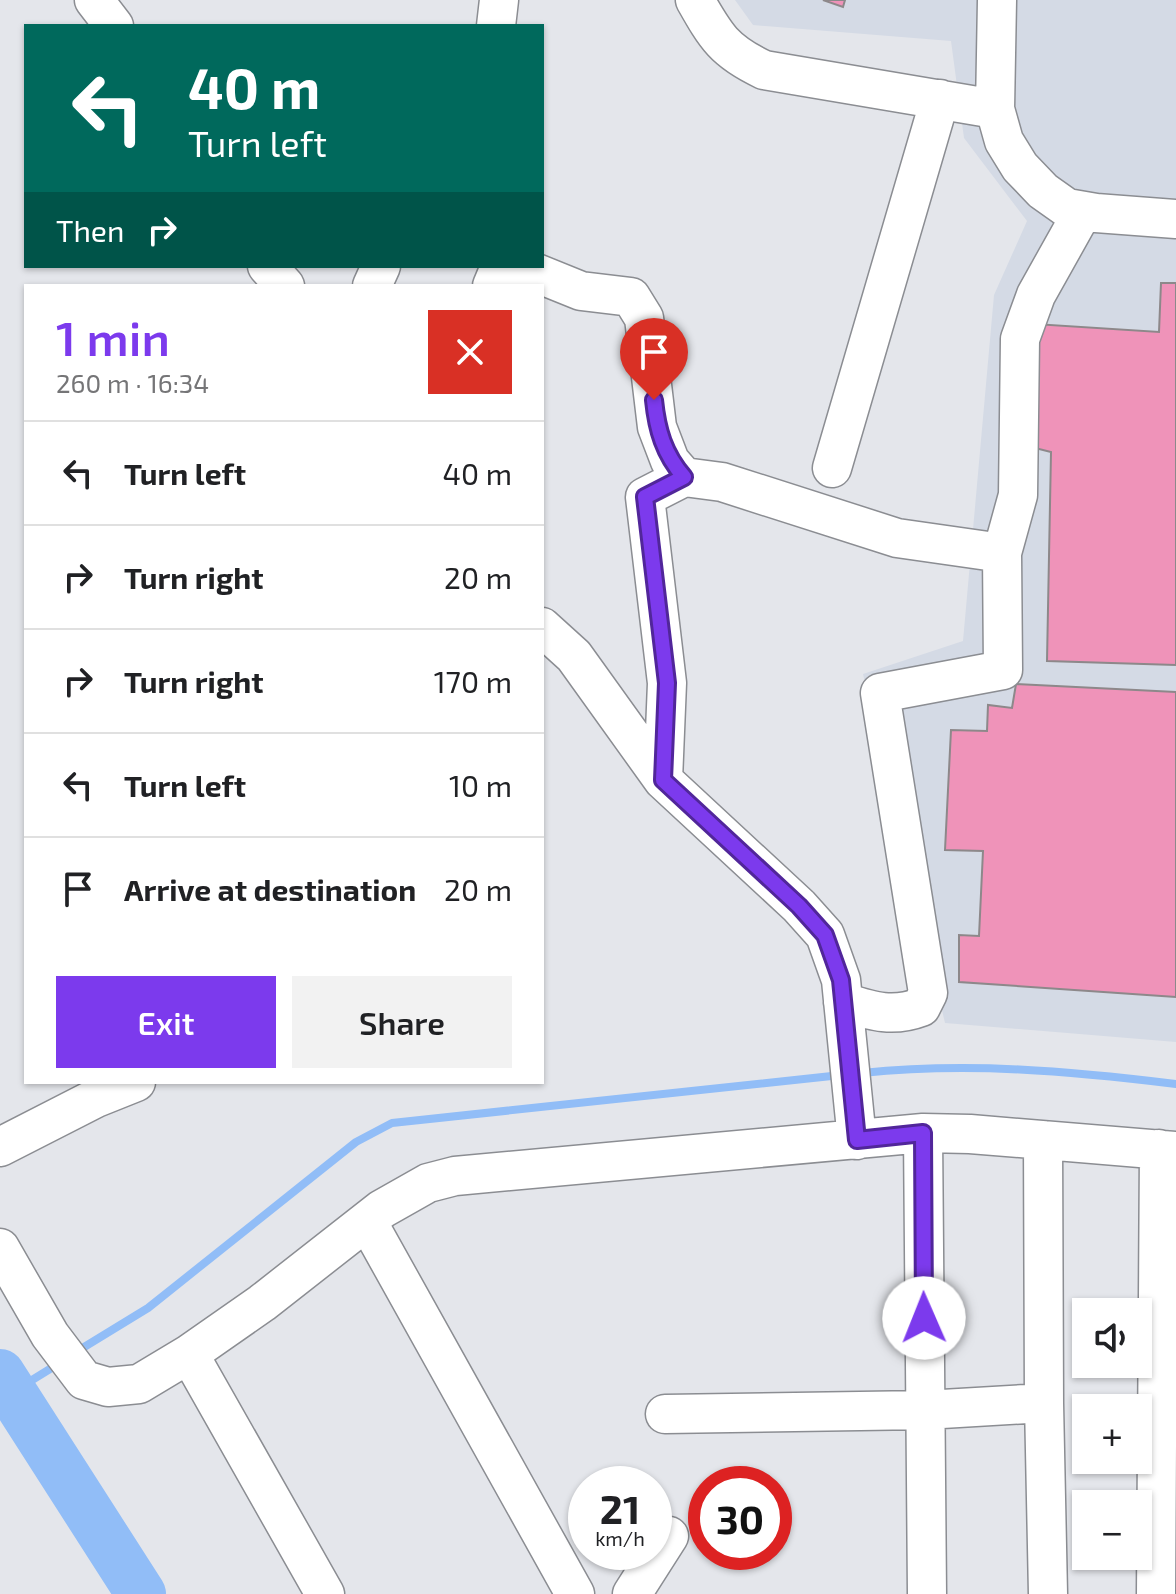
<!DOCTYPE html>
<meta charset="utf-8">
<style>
:root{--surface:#fff;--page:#f2f2f2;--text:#202124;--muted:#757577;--line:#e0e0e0;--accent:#7c3aed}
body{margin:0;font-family:"Exo 2",sans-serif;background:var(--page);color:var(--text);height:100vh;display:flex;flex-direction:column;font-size:30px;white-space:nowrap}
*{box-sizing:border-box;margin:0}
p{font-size:26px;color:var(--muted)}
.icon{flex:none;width:44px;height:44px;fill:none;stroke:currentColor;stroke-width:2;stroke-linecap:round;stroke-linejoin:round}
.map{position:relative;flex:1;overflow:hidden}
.side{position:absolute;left:24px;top:284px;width:520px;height:800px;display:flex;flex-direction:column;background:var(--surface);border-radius:0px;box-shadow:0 2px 6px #0004}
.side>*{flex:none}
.banner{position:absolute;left:24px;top:24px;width:520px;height:244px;border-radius:0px;box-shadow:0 2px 6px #0004;background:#00695c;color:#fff;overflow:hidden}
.tools{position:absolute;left:1072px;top:1298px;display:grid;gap:16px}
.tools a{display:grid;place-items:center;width:80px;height:80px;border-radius:0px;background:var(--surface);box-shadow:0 2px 6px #0004;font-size:40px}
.speed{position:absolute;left:568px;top:1466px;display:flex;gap:16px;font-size:40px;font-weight:700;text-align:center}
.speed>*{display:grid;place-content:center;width:104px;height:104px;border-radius:50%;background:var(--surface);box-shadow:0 2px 6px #0004;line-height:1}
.speed small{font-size:20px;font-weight:400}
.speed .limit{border:12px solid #d22;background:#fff;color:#111}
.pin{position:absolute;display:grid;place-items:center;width:68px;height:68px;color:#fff;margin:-82px -34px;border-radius:50% 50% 50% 0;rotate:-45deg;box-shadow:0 0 8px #0007}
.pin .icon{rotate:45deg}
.me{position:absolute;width:88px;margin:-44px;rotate:359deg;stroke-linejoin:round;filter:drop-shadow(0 0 6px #0008)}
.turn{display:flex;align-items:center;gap:28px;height:168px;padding:0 32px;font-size:36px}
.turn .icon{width:104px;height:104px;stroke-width:2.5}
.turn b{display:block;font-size:56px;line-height:68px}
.then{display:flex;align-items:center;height:76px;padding:0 32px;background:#0003;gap:16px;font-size:30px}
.round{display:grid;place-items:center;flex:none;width:84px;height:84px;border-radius:0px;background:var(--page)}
.headline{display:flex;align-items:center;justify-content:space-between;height:136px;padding:0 32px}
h1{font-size:48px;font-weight:600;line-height:60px;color:var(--accent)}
.action{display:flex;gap:16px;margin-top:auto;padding:16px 32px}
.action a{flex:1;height:92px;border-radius:0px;background:var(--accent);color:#fff;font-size:32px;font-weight:600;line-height:92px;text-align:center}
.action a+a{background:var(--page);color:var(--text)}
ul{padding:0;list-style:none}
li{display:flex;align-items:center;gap:24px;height:104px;padding:0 32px;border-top:2px solid var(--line)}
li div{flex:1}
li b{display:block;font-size:30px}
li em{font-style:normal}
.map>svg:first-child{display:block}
</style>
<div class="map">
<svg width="1176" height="1594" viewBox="0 0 1176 1594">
<rect width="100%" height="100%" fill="#e4e6eb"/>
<path fill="#d4dae5" d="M735,0h441v1042l-231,-19 -82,-349 100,-33 31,-346 33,-74 -63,-83 -13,-97 -198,-16z"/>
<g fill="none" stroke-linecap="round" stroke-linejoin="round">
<path stroke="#91bdf7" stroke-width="8" d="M862,1073c107,-11 208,-2 314,11
M76,1352l72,-44 208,-166 36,-19 449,-48
M11,1393l47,-29"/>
<path stroke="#91bdf7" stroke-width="50" d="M0,1374l141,220"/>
</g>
<path fill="#ef93b9" stroke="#8d888a" stroke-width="2" d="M823,0h22l-2,7z
M1161,283h15v382l-129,-4 4,-209 -16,-4v-124l124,8z
M1016,684l160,8v305l-217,-15v-47l20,1 4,-85 -38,-1 6,-120 36,1 1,-26 24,3z"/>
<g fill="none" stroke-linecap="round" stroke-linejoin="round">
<defs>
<path id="minor" d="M94,0l20,26
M695,0c21,37 29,51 69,70l231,39
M997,0l-2,109 9,32 16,26 23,24 24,17 29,5 80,6
M496,26l3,-26
M267,266l18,20
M372,286l9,-20
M492,286l5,-12 22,-8 62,25 50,6 13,21 13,109 13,34 14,16 38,5 175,56 105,15
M832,468l108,-369
M542,627l32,29 89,124 136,126 26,29 16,45 16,160
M663,780l4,-97 -22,-186 39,-20
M843,1002c29,9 49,16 78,5l7,-14 -48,-300 123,-23 -1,-117 16,-58 2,-156 16,-44 47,-84
M923,1133l4,461
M1043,1140l1,263 4,191
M0,1147l96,-49 40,-16
M367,1221l208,373
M0,1248l50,87 34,45 24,7 31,-3 50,-30 73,-51 120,-94 46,-26 27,-7 468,-43 47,1 206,17
M189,1354l136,240
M665,1414l260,-4 119,-7
M632,1594l37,-58
M1156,1594l3,-445"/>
</defs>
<use href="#minor" stroke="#8b8d92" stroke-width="41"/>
<use href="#minor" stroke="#fff" stroke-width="38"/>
</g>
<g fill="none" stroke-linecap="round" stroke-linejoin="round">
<defs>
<path id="route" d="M654,400c3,30 10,54 30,77l-39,20 22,186 -4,97 136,126 26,29 16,45 16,160 66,-7 1,185"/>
</defs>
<use href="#route" stroke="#51269a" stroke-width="20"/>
<use href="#route" stroke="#7c3aed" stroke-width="14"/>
</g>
</svg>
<div class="tools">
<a><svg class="icon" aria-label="sound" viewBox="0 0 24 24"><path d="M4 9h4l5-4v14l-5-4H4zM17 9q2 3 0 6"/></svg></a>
<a>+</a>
<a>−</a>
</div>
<div class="speed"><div>21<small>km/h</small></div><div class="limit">30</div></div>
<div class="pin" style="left:654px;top:400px;background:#d93025"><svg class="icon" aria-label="arrive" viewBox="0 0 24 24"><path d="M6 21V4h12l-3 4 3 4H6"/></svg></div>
<svg class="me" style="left:924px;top:1318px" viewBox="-20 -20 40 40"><circle r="19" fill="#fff"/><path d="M0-13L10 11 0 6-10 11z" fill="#7c3aed"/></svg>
<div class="banner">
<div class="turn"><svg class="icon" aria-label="left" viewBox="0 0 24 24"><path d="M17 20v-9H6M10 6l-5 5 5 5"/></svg><div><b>40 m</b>Turn left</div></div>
<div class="then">Then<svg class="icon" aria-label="right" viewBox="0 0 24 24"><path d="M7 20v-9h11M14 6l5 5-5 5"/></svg></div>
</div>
<section class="side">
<div class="headline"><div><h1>1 min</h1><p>260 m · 16:34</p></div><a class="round" style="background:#d93025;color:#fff"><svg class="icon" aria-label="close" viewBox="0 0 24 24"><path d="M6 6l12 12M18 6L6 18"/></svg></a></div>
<ul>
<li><svg class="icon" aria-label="left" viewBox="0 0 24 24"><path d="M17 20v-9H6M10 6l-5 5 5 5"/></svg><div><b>Turn left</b></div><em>40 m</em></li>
<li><svg class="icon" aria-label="right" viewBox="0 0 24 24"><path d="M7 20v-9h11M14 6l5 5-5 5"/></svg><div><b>Turn right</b></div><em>20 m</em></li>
<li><svg class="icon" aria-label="right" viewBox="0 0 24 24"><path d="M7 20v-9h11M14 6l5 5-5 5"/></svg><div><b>Turn right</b></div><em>170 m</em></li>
<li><svg class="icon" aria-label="left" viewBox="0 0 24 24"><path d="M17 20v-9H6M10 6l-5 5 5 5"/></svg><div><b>Turn left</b></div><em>10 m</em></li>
<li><svg class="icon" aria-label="arrive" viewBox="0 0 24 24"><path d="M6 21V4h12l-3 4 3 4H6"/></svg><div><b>Arrive at destination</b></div><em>20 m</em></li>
</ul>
<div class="action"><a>Exit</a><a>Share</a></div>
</section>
</div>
